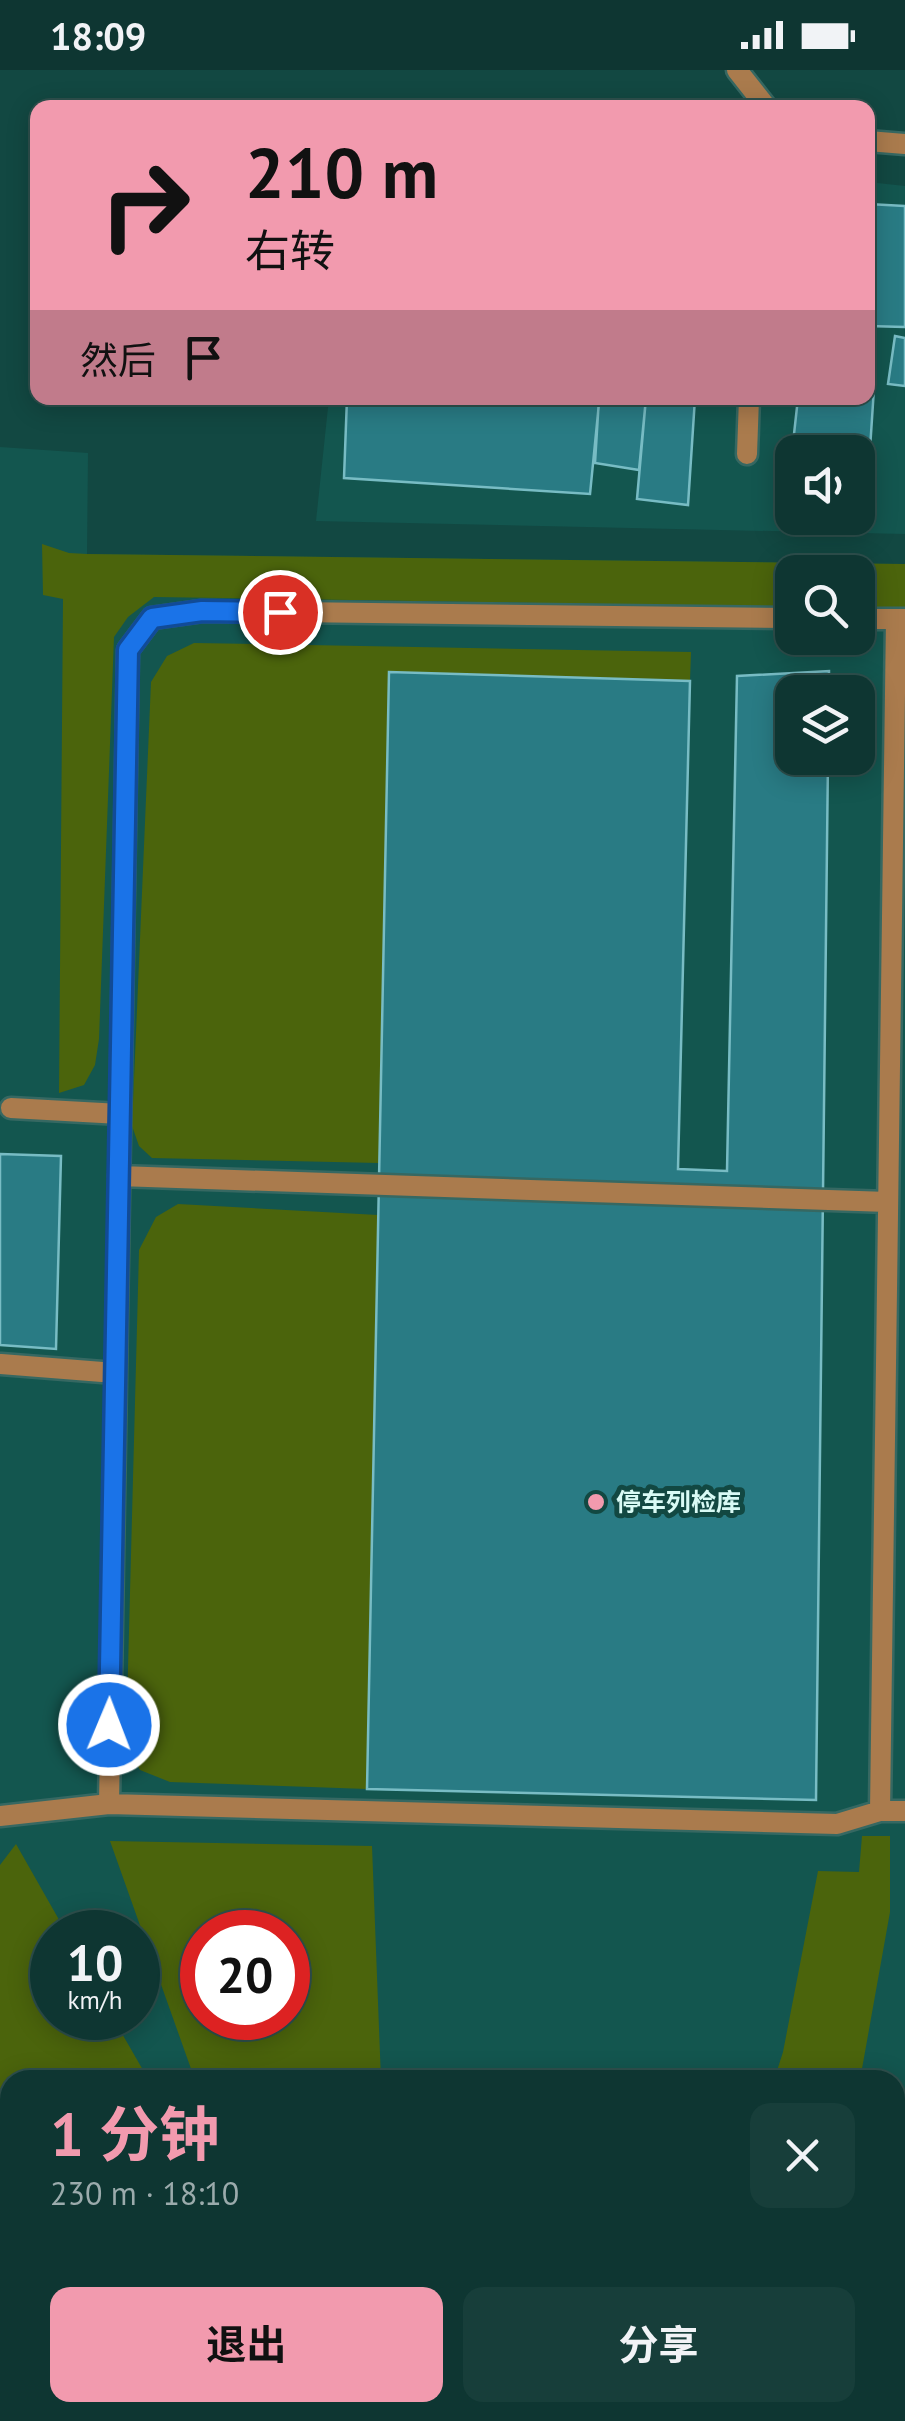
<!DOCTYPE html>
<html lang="zh">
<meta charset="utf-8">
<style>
:root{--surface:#0e3632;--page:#173e3a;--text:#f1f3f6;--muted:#9babac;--line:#2e504d;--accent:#f29aae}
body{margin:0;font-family:"PT Sans","Noto Sans SC",sans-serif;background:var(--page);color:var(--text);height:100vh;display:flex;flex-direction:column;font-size:38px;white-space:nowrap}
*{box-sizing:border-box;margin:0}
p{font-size:32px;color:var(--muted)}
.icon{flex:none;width:55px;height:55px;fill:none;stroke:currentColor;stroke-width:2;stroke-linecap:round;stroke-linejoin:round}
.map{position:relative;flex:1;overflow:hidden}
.side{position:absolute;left:0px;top:2000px;width:905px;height:352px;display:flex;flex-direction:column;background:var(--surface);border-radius:30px 30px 0 0;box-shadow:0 5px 25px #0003,0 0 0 2px var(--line)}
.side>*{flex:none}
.top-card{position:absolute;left:30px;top:30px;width:845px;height:305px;border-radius:20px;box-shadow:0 5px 25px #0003,0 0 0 2px var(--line);background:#f29aae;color:#111;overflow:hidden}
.tools{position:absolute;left:775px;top:365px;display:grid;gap:20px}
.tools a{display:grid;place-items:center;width:100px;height:100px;border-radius:20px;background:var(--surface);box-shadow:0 5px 25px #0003,0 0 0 2px var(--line);font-size:50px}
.speed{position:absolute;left:30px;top:1840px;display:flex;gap:20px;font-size:50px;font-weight:700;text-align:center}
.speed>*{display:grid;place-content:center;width:130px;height:130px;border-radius:50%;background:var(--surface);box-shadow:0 5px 25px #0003,0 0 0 2px var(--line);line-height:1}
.speed small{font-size:25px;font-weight:400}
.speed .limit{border:15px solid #d22;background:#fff;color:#111}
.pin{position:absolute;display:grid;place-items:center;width:85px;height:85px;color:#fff;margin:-42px;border:5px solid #fff;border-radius:50%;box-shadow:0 2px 10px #0007}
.me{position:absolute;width:110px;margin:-55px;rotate:1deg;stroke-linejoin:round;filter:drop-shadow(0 0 8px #0008)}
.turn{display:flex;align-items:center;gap:35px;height:210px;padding:0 50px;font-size:45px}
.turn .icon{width:130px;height:130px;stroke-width:2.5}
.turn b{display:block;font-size:70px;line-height:85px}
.then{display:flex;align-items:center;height:95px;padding:0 50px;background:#0003;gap:20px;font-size:38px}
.round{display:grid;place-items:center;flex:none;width:105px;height:105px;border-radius:20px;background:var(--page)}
.head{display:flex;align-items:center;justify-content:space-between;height:170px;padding:0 50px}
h1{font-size:60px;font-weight:700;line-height:75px;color:var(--accent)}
.button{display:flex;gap:20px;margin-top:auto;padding:20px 50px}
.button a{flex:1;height:115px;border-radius:20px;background:var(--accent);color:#111;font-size:40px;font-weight:700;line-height:115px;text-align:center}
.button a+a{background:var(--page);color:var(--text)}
.status{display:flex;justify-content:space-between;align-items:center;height:70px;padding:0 50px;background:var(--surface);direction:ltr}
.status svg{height:28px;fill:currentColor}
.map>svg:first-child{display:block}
</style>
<div class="status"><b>18:09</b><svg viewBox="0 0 49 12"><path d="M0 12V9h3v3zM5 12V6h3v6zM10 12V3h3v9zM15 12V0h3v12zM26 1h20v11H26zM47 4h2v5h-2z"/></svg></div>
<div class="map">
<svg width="905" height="2351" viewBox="0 0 905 2351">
<rect width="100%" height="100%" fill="#124842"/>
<path fill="#13564f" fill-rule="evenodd" d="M868,112l37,4v348l-589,-13 13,-123h539zM792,382h66v66h-66z
M0,377l88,6 -1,101 818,10v1857h-905zM792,502h66v66h-66zM792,622h66v66h-66zM52,1862h86v86h-86zM202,1862h86v86h-86zM10,2010h885v332h-885z"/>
<path fill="#4b640c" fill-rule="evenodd" d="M42,474l27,9 18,1 818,10v45l-47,-1v-36h-66v35l-638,-10 -26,20 -14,20 -15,402 -4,26 -11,20 -25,8 4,-494 -20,-4z
M194,573l497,9 -1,29 -301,-9 -10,491 -227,-5 -13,-12 -7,-20 19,-444 16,-26z
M178,1134l200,11 -11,574 -197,-7 -30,-12 -14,-25 13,-495 17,-33z
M862,1766h28v76l-30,168h-86l9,-28 35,-181 41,1z
M110,1771l262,5 9,234h-186zM202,1862h86v86h-86z
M16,1774l50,88h-14v86h61l34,59 -137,3v40l-10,3v-258z
M0,2126l10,34v182l54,1 3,8h-67z"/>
<path fill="#297b84" stroke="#78bcc4" stroke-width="2.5" d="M868,134l37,2v121l-37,-1z
M895,266l10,2v48l-17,-2z
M868,317l6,1 -4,61 -77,-6 5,-45h70z
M347,328h173l79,5 -9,91 -246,-16z
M599,328h47l-7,72 -44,-7z
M646,328h49l-7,107 -51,-6z
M829,601v21h-37v66h36l-12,1042 -449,-11 22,-1117 301,9 -12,488 49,2 10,-495z
M0,1084l61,2 -5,193 -56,-4z
M10,2102v58l-10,-34v-22z
M64,2342h168l3,9h-168z"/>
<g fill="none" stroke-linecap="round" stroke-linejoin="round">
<defs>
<path id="service" d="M747,384l2,-56
M858,549h47
M11,1038l109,6
M119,1106l769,26
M1,1294l114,9
M109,1734l19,-1154 24,-32 50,-7 590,7
M880,1741l16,-1192
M0,1746l109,-12 728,20 43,-13h25"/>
<path id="tertiary" d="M737,0l30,38
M868,71l37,3"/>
</defs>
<use href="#service" stroke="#366862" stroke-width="25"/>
<use href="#tertiary" stroke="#366862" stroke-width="25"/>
<use href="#service" stroke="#aa7b4d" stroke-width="20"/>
<use href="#tertiary" stroke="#aa7b4d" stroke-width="20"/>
</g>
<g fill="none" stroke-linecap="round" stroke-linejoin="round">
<defs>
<path id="route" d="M109,1655l19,-1075 24,-32 50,-7 78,1"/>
</defs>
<use href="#route" stroke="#114b97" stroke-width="25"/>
<use href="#route" stroke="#1a73e8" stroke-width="18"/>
</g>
<circle fill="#f29aae" stroke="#124842" stroke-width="4" cx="596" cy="1432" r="10"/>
<g text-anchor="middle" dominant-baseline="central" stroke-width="10" stroke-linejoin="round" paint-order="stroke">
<g font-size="25" font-weight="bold" fill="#d9faf5" stroke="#124842" text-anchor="start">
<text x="616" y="1432">停车列检库</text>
</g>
</g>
</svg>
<div class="tools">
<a><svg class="icon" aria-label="sound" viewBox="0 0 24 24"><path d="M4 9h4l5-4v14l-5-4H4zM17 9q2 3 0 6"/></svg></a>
<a><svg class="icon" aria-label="search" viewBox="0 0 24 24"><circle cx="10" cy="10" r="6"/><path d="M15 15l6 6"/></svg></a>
<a><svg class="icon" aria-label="layers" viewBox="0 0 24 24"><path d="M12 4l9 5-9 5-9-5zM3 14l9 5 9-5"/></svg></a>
</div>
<div class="speed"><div>10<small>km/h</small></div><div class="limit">20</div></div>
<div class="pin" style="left:280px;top:542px;background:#d93025"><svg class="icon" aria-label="arrive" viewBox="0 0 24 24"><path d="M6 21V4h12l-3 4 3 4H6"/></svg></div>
<svg class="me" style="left:109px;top:1655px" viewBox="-20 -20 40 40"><circle r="17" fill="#1a73e8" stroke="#fff" stroke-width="3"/><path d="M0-11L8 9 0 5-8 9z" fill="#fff"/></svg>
<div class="top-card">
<div class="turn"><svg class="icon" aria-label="right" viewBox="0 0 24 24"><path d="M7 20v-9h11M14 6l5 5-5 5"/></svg><div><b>210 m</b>右转</div></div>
<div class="then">然后<svg class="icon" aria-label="arrive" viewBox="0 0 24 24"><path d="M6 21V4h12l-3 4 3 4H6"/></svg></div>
</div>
<section class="side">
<div class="head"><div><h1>1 分钟</h1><p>230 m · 18:10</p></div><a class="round"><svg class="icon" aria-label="close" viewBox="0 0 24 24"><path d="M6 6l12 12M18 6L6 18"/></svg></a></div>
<div class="button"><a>退出</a><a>分享</a></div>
</section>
</div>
